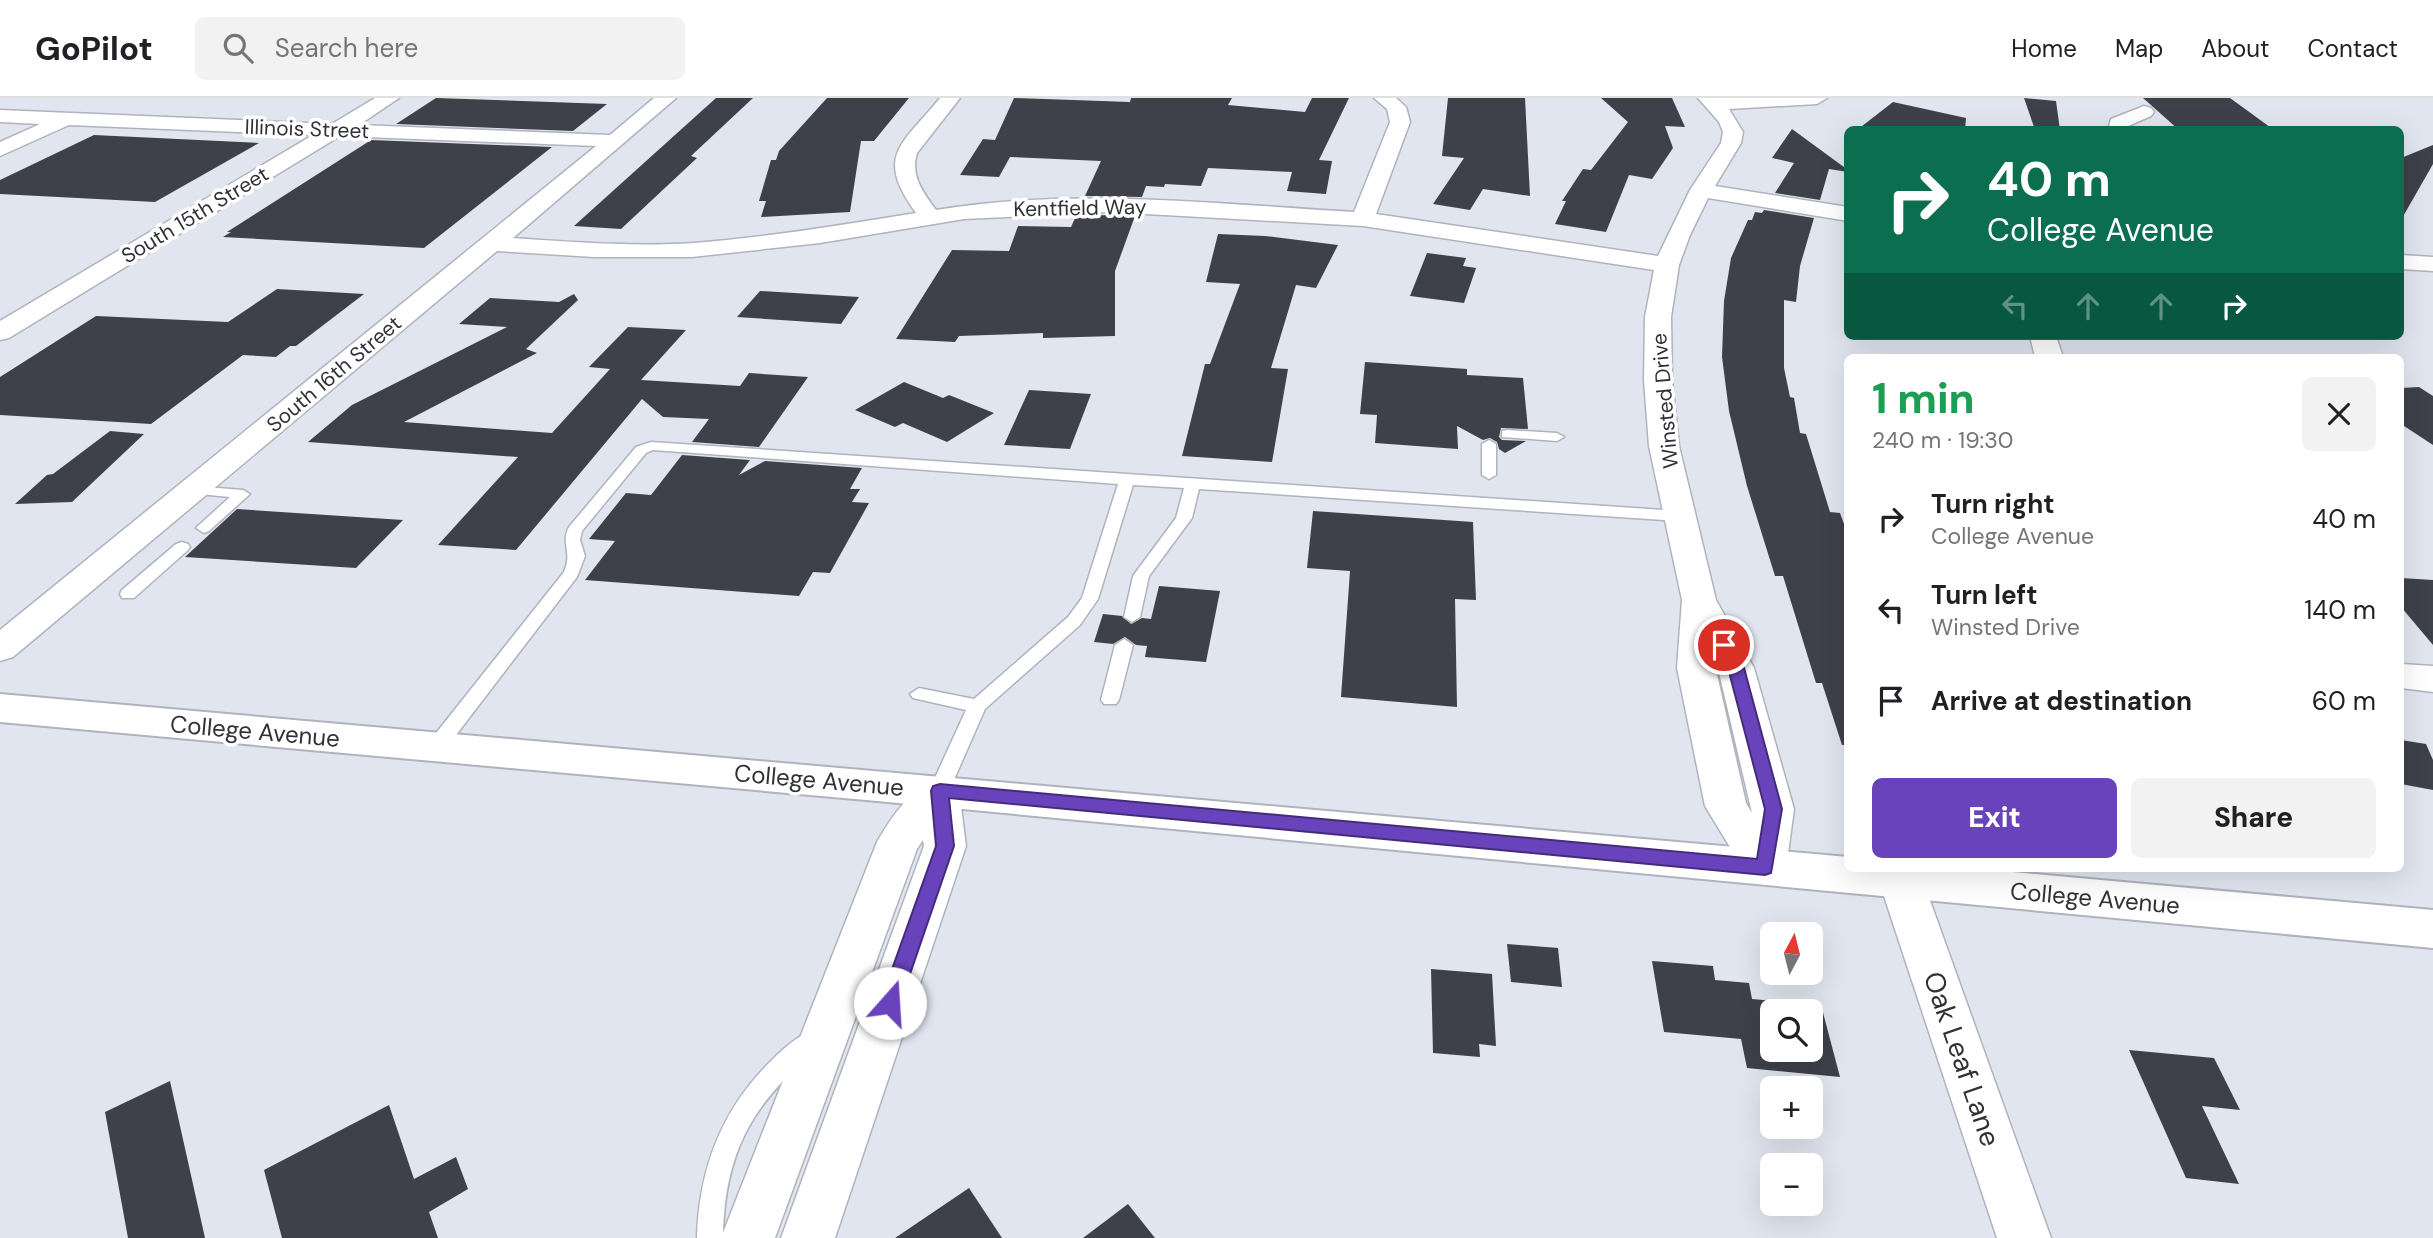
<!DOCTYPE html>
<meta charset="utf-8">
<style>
:root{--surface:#fff;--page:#f2f2f2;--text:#202124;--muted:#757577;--line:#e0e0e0;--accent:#6843bc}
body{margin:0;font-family:"DM Sans",sans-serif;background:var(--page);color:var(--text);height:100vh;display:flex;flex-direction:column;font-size:26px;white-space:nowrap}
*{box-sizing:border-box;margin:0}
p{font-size:23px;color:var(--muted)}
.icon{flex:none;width:38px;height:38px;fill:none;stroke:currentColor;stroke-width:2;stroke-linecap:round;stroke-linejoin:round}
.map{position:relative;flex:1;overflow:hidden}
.drawer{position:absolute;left:1844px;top:256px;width:560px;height:518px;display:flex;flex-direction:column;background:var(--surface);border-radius:10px;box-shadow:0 7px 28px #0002}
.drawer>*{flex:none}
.hud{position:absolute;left:1844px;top:28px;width:560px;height:214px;border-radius:10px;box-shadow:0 7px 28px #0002;background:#0b6e4f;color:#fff;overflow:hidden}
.needle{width:46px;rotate:7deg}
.buttons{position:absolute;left:1760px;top:824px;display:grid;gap:14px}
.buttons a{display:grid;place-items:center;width:63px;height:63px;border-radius:10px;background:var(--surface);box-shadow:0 7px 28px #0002;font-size:35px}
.pin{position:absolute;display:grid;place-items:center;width:60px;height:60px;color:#fff;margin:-30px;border:4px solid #fff;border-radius:50%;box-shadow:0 2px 7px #0007}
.me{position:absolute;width:77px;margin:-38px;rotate:19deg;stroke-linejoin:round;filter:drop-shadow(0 0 5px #0008)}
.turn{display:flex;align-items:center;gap:24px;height:147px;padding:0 28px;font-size:32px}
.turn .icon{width:91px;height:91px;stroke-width:2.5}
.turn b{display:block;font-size:49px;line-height:60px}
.lanes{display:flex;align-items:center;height:66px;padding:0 28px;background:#0003;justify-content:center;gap:35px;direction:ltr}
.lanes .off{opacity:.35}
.round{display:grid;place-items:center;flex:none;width:74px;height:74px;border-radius:10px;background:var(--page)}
.headline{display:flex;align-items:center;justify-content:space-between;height:119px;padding:0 28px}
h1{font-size:42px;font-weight:800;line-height:52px;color:#1e9e55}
.button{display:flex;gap:14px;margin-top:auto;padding:14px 28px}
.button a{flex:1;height:80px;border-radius:10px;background:var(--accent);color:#fff;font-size:28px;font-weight:800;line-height:80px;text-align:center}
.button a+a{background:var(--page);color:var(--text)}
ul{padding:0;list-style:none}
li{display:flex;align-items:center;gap:21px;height:91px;padding:0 28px}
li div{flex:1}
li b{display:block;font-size:26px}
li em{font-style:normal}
header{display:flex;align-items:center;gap:42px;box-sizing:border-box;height:98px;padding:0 35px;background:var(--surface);border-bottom:2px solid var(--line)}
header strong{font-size:33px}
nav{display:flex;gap:38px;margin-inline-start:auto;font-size:24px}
.search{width:490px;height:63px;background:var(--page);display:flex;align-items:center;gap:18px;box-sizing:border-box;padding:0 24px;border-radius:10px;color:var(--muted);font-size:26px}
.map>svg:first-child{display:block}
</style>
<header>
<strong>GoPilot</strong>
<div class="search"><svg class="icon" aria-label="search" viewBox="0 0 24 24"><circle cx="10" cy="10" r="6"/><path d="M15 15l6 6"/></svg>Search here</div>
<nav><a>Home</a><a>Map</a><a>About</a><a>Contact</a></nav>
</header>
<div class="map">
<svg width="2433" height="1140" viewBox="0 0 2433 1140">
<rect width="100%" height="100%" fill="#e1e5f0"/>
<path fill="#3e414a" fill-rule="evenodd" d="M436,0l171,6 -34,27 -177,-7z
M716,0h37l-62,58 6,2 -76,71 -47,-3z
M827,0h82l-35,43h-13l-11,71 -89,5 5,-16h-7l12,-41h5l3,-9z
M1014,0l116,4 1,-4h101l-4,7 77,7 7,-14h37l-30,62 13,1 -6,33 -39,-3 5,-19 -84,-4 -7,18 -36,-2 -1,3 -18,-1 -4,11 -57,-1 16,-35 -91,-4 -11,20 -39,-2 23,-36 12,1z
M1448,0h77l5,98 -47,-7 -13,21 -37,-6 31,-46 -22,-2z
M1601,0h71l13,29 -20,-1 8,22 -21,31 -23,-4 -23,57 -51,-8 11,-23h-4l21,-32 8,1 37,-48z
M2024,0l32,3 4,29h-25z
M2143,0h87l44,32h-95z
M1893,4l73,16 -1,12h-108z
M1792,31l56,41v2l-19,-3 -9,31 -45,-7 19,-30 -22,-5z
M94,37l165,8 -104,59 -155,-8v-14z
M371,42l181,7 -128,101 -201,-11 8,-5h-4z
M2433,47v19l-32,56v-62z
M1764,112l50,8 -14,48 -4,36 -12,-2v68l6,29 4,1 6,35 6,1 24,78 10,1 8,22v210h-6l-20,-62h-6l-33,-107h-8l-28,-90 -18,-75 -7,-54 2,-56 7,-43 17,-38h4l3,-8 7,1z
M1110,117l25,1 -20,55v65l-72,2v-5l-84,3 -4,6 -59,-3 56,-89 57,1 9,-25 53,1 5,-11z
M1218,136l47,2 73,9 -22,43 -20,-3 -25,83 17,1 -16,93 -90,-6 23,-92h5l30,-80 -34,-2z
M1427,155l39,5 -3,8 13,2 -12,35 -54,-7z
M277,191l87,5 -68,52h-6l-14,11 -33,-2 -92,69 -151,-9v-38l96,-61 132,6z
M760,193l99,6 -18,27 -104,-7z
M574,196l4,6 -52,49 11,4 -133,69 148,11 58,-64 -21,-2 39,-40 58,3 -45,50 99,6 9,-13 59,4 -49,70 -67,-5 17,-23 -46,-2 -21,-18 -126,151 -78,-5 80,-88 -210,-15 44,-37 155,-78 -48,-3 31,-26 69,4z
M1365,264l102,7v6l56,3 5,51 -27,-1 -2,9 3,3 24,1 -21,12 -6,-4 -2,-7 -7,-4 -7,2 -26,-14 1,23 -83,-6 2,-28 -17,-1z
M904,284l39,16 6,-3 45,18 -47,29 -44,-19 -8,4 -40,-17z
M2419,289l14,9v49l-32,-21v-36z
M1029,292l62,4 -21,55 -66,-4z
M110,333l34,3 -72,68 -57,2 32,-29 6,-1z
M682,357l68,5 -11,15 26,-14 97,7 -12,21h10l-8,13 17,1 -39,70 -17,-1 -14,24 -214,-16 30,-39 -26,-2 37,-46 25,2z
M237,411l166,11 -47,48 -171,-11z
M1313,413l160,11 3,78 -21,-1 2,108 -116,-10 9,-126 -43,-3z
M2401,480l32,2v65l-32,-38z
M1159,488l61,5 -14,71 -61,-5 2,-11 -11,-1 -11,-8 -12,7 -19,-2 9,-28 19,2 9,8 11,-6 9,1z
M2401,642l25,4 7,16v30l-32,-6z
M1507,846l51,4 4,39 -51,-5z
M1652,863l61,5 2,14 34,3 3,16 69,6 19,72 -93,-9 -6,-29 -77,-7zM1773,914h38v38h-38z
M1431,871l61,5 4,72 -17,-2 1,13 -47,-4z
M2129,952l85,8 26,52 -38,-4 37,78 -53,-6z
M170,983l35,157h-77l-23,-126z
M389,1007l25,74 42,-22 12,32 -39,23 9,26h-156l-18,-68z
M969,1090l33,50h-107z
M1128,1106l27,34h-72z"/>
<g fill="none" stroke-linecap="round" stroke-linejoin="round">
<defs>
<path id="lane" d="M1507,332l50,3 7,4 -7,4 -55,-4v-6z
M1489,342l7,4v31l-7,4 -7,-4v-31z
M651,344l1028,69 8,5 -8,5 -480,-32 -7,29 -43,58 -9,41 -8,5 -8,-5 9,-41 43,-58 8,-30 -51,-3 -35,114 -18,26 -95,84 -36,82 -3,5h-14l-3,-5 37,-81 -53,-12 -3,-4 9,-6 55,11 94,-82 14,-19 36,-114 -465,-34 -7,3 -64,78 -2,9 5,16 -8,21 -134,175h-14l-2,-5 2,-5 135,-170c9,-21 -4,-29 5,-45l67,-80z
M193,388l50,4 7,4 -41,37 -5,2 -8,-5 3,-3 31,-28 -42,-4 -2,-3 2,-3z
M182,444l6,2 2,3 -2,3 -54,48h-12l-2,-4 2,-4 54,-46z
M1124,541l9,6 -14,55 -3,4h-12l-3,-4 14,-55z
M812,933l8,3 4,7 -4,7c-67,53 -96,104 -97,190h-26c2,-70 25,-130 76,-179 11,-11 24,-23 39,-28z"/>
<path id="street" d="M375,0h24l-40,27 251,10 44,-37h22l-163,140c60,4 121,9 181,5 74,-6 148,-18 222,-30 -42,-58 -14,-68 24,-115h20l-43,55c-7,23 6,39 19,57 138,-23 280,-6 418,2l36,-90 -3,-13 -13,-11h22l10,9 4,15 -34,92 282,42 32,-66 31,-47 2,-11 -4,-10 -21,-24h129l-10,6 -88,5 14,23 -2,11 -26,43 133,21v14l-140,-23 -18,37 -11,30 -8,52 1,63 7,66 37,154 38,68 40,141 -8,59 -6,12 -15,5 -15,-5 -45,-74 -28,-138 5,-68 -33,-154 -5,-66 1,-63 9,-47 -291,-44 -253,-14 -146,7 -144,24 -128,14h-98l-97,-6 -484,406 -13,4v-31l596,-484 -256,-10 -331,202 -9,2v-19l313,-186 -244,-10 -69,31v-14l40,-18 -40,-2v-12l332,14zM1714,563l4,7 34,145 -6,-10z
M2144,8l7,2 3,4 -3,4 -23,10v4h-20l3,-11z
M2401,157l32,2v14l-32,-2z
M2030,238h26l7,21h-28z
M2401,566l32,2v26l-32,-4z
M939,678l14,4 6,11 7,55 -131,392h-54l143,-392 -1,-6 -6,9 -142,389h-54l156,-396c13,-23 37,-58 62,-66z
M1914,770l9,13 128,357h-54l-118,-357 7,-12z"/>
<path id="secondary" d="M0,596l1848,163v11h121l464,42v38l-1567,-148 -866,-78z"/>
</defs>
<use href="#lane" stroke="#afb3bd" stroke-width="3"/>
<use href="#street" stroke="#afb3bd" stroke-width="3"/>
<use href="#secondary" stroke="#afb3bd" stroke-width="4"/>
<use href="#lane" fill="#fff" fill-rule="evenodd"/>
<use href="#street" fill="#fff" fill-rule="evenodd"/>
<use href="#secondary" fill="#fff" fill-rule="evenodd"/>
</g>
<path fill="#6843bc" stroke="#442c7a" stroke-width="2" d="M1724,542l5,2 15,26 38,141 -11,64 -6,2 -816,-77 5,48 -54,157 -3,6 -7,2 -7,-2 -3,-6 56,-157 -5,-55 2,-5 7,-2 817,75 8,-50 -37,-141 -12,-23z"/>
<g text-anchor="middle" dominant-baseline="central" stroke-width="7" stroke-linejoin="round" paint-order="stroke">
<g font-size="21" fill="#313236" stroke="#fff">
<text transform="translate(307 31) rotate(2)">Illinois Street</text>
<text transform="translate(1080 110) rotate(-1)">Kentfield Way</text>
<text transform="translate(195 117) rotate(-31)">South 15th Street</text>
<text transform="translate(334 276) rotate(-40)">South 16th Street</text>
<text transform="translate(1665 303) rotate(-95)">Winsted Drive</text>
</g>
<g font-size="24" fill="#313236" stroke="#fff">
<text transform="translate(255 633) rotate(5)">College Avenue</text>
<text transform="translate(819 682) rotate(5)">College Avenue</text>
<text transform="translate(2095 800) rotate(5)">College Avenue</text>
</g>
<g font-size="28" fill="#313236" stroke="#fff">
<text transform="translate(1962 961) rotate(71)">Oak Leaf Lane</text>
</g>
</g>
</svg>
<div class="buttons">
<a><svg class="needle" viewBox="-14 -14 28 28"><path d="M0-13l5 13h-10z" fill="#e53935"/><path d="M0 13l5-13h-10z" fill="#757577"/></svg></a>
<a><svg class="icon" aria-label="search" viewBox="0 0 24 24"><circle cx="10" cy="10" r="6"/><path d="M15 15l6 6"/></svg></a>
<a>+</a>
<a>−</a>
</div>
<div class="pin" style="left:1724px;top:547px;background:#d93025"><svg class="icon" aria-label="arrive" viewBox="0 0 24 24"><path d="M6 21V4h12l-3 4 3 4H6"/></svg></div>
<svg class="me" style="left:890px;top:905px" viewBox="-20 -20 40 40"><circle r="19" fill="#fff"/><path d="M0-13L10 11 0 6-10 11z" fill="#6843bc"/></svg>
<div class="hud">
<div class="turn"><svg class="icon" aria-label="right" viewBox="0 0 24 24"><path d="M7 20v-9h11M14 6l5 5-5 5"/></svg><div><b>40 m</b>College Avenue</div></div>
<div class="lanes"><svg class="icon off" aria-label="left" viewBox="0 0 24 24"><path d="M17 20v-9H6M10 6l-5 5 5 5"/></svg><svg class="icon off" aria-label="ahead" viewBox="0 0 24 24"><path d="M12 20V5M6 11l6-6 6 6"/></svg><svg class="icon off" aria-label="ahead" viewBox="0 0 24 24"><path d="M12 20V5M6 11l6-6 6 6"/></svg><svg class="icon" aria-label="right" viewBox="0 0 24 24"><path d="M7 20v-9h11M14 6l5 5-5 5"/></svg></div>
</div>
<section class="drawer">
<div class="headline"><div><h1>1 min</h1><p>240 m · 19:30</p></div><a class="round"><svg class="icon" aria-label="close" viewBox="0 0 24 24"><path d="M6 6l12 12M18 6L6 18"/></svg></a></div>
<ul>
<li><svg class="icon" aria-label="right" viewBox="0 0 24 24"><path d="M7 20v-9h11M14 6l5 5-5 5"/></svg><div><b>Turn right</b><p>College Avenue</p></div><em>40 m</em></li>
<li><svg class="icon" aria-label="left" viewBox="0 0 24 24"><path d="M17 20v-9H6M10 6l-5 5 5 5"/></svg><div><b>Turn left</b><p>Winsted Drive</p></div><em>140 m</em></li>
<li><svg class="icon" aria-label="arrive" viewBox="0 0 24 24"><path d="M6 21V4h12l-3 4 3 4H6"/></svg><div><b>Arrive at destination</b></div><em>60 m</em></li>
</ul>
<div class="button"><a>Exit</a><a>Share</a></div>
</section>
</div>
